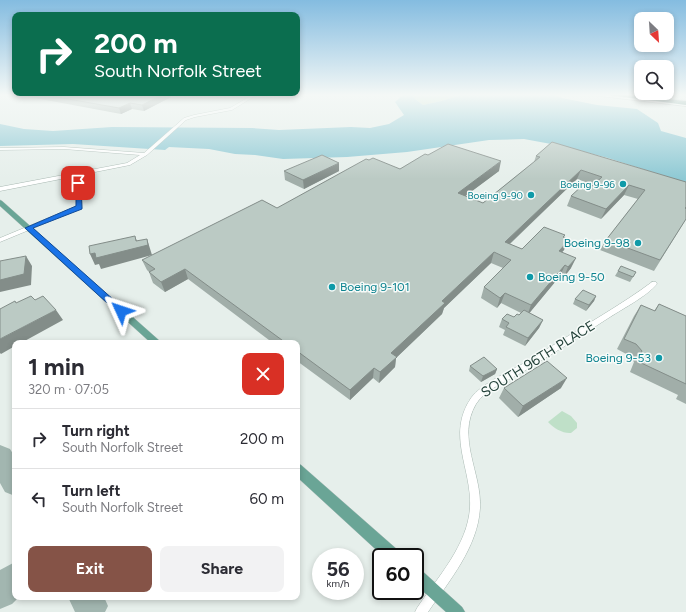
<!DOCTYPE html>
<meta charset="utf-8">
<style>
:root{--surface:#fff;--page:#f2f2f3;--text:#2b2b33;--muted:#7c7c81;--line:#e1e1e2;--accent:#855347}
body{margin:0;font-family:Figtree,sans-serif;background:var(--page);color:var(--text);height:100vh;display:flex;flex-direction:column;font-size:15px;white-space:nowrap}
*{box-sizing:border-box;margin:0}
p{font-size:13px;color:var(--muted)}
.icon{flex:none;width:22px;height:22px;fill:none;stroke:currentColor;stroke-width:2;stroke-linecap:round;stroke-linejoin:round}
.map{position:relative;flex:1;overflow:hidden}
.details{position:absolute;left:12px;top:340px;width:288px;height:260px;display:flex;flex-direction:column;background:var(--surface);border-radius:8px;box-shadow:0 2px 6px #0003}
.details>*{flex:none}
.top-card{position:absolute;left:12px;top:12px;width:288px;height:84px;border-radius:8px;box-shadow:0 2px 6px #0003;background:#0b6e4f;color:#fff;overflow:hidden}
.needle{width:26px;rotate:155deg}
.tools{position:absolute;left:634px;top:12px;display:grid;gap:8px}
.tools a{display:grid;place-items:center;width:40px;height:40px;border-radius:8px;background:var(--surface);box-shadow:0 2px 6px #0003;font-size:20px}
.speed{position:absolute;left:312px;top:548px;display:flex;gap:8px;font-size:20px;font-weight:700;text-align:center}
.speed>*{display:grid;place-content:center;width:52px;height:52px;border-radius:50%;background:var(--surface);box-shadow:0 2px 6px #0003;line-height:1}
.speed small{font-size:10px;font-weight:400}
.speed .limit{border:2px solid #111;border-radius:6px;background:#fff;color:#111}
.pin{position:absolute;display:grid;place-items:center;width:34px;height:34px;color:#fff;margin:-17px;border-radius:8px;box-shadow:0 2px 6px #0006}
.me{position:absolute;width:44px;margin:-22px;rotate:312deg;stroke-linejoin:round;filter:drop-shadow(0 0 3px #0008)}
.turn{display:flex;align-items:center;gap:14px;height:84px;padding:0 16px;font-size:18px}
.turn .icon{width:52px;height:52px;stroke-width:2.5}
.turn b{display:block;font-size:28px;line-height:34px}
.round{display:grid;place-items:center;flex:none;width:42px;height:42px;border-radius:8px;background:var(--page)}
.head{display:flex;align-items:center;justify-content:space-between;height:68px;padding:0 16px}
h1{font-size:24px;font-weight:700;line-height:30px}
.primary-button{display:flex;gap:8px;margin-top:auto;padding:8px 16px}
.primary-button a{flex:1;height:46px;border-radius:8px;background:var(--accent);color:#fff;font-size:16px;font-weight:700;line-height:46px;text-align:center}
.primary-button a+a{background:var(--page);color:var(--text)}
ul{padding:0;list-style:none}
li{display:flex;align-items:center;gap:12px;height:60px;padding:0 16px;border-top:1px solid var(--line)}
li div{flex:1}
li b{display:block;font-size:15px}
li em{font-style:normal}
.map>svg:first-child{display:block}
</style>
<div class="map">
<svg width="686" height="612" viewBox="0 0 686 612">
<rect width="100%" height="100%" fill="#e6efeb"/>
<path fill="#bfe0c8" d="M412,94h53l-24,7 -18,4 -9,-7z
M562,411l9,5 6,7v5l-6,5c-7,1 -18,-5 -23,-11z"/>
<path fill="#8ec9d4" d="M404,94h8l2,4 9,7 18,-4 24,-7h87l10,4 35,7 40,4 21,14 3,8 25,7v45l-78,-25 -46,-12 -38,-7 -35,1 -82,12 -60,5 -64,2 -28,-4 -20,-1 -26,-5 -40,-2 -4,3 -92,-6 -73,2v-22l24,5 29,2 59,-4 140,1 27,2 72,-3 19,1 19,-4 15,-9 -9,-13z"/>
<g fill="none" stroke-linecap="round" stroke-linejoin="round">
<path fill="#a2b6b0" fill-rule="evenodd" d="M0,445l10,4 5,8v39l-10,-4 -5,-9z
M15,562v35h4l-7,7 -12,5v-39z
M68,597h36l4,9 -3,6h-30z"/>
<defs>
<path id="minor" d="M254,94h4l-26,16 -37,7 -9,3 -39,35 -17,10 -50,10 2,33 -82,34v-4l77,-32 -1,-30 -76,15v-4l127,-24 13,-8 -76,-6 -64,1v-2l64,-1 80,6 40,-35 10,-3 36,-7z
M582,94h9l95,10v2z
M652,282h4l1,2c-10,12 -33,24 -47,33 -28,18 -56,36 -84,53 -15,9 -41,19 -50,34 -20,34 6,69 4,104 -2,39 -31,73 -52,104h-13l2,-4c20,-30 51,-63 53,-101 2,-38 -24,-72 1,-109 10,-14 39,-27 55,-36 26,-16 52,-32 78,-48 16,-10 32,-20 48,-32z"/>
<path id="major" d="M0,200l2,1 160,142h-11l-151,-137z
M297,463l4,2 99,87 2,5h-18l-87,-80z
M415,567l5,2 42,38 3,5h-19l-31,-28z"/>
<path id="highway" d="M603,94h13l70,7v4z"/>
</defs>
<use href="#minor" stroke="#a8b8b2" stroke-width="1"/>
<use href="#major" stroke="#c2cac8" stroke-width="1"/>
<use href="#highway" stroke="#c2cac8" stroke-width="2"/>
<use href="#minor" fill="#fff" fill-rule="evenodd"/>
<use href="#major" fill="#6aa596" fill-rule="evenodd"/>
<use href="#highway" fill="#2f6f62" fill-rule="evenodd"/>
</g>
<path fill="#a1aea9" d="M18,94h152l1,3 -27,14 -12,-2 -11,5 -102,-19z
M552,142l133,66 1,11 -32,52 -54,-21 6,-10 32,-41 -14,-4 -23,24 -34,-13 4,-10 21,-10 2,-1 -17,-6 -67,65 12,5 43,-14 -1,3v12l-2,2 9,16 -7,9 -4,-1 -31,37 14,7 -4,8 -14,18 -22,-11 2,-5 -6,-3 3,-8 12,-2 5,-2 2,-2 -20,-10 -4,5 -16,-10 3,-11 19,-19 -12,-5 -47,45 -2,6 -46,44 -1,9 -16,16 -6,-5 -23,22 -53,-39v-18h-24l-85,-64 -23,13 -12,-9 -4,-11 -2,-2 -5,-10 135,-52 123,-39 28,-14 71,16 -34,25 18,7 51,-41 2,-6z
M284,171h55l-35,18 -19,-9z
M618,271l18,1 -6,10 -15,-6z
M596,296l-2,5 -8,10 -13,-7 2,-5z
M659,304l27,12v88l-10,-5 2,-4 -48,-23 4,-10 -6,-7 -11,-6 17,-33 7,-11 13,6z
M470,366l27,3 -2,5 -14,8 -12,-11z
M504,388h57l-43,29 -19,-19z"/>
<path fill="#838d89" d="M164,94h6l1,3 -27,14 -2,-6z
M130,103l2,6 -11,5 -2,-6z
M501,161l-2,10 -43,32 2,-10z
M339,163v8l-35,18 -1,-9z
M581,170l-4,9 -76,73 4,-10z
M629,185l-5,10 -23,24 5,-10z
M135,236l4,11 8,-8 5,16 -51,14 -2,-5 -4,1 -5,-11 46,-13z
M569,240l-5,10 -10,11 5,-10z
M494,252l-3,11 -47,45 -2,6 -46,44 -1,9 -16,16 1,-11 11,-19 51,-52z
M26,256l6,10 -1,19 -31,7v-12z
M576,258l-5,10 -7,9 4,-10z
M565,265l-5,11 -33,40 4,-11z
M185,269l3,10 -23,13 -4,-10z
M505,293l-4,10 -4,5 3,-10z
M596,296l-2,5 -8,10 3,-6z
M56,310l7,10 -42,23h-6v3l-14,8 -1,-1v-14z
M543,320l-4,8 -14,18 3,-8z
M374,368l-1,10 -23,22v-10z
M497,369l-2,5 -14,8 2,-6z
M567,378l-6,10 -43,29 5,-11z"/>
<path fill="#bbcac4" stroke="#838d89" d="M40,94h124l-22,11 -12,-2 -11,5z
M552,142l134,40v25l-1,1 1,1v10l-26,41 -54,-20 39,-50 -16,-5 -23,24 -35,-13 13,-12 8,2 10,-9 -21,-7 -76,72 17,7 22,-22 21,8 -2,2 6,3 -10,11 17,7 -8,9 -3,-2 -34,40 -26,-12 -5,5 -16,-11 27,-27 -17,-8 -52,49 3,2 -54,50 6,4 -17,15 -6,-4 -24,22 -53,-39v-8h-11l-101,-74 -24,13 -12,-10 6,-3 -13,-9 120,-60 15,8 89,-49 3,1 4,-2 27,11 25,-15 3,1 20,-11 53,17 -43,32 25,10 57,-46 -4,-1z
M322,155l17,8 -36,17 -19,-9z
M135,236l1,5 11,-2 1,6 -52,13 -1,-5 -5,1 -1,-8z
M26,256l-2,18 -24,6v-19z
M621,266l15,6 -3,5 -15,-6z
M583,290l13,6 -7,9 -14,-6z
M31,296l4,4 8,-4 13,14 -56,29v-30l15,-8 1,2z
M659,304l27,12v68l-49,-23 5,-10 -6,-7 -12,-5 17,-34 14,6z
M524,310l19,10 -15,18 -22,-11 3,-4 -7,-4 5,-5 7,3 3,-3 2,1z
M484,357l13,12 -14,7 -13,-10z
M547,361l20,17 -44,28 -19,-18z"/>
<linearGradient id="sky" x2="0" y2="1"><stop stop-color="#84bce0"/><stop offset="0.53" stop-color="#f4f8f6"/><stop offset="1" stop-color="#f4f8f6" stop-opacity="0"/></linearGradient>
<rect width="686" height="179" fill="url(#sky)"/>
<path fill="#1a73e8" stroke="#114b97" d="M76,181l5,2 1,26 -49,19 91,81 1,2 -1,2h-6l-93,-85 51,-22z"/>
<g fill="#0f9aa8" stroke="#f7fbf9" stroke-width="1.5">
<circle cx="623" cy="184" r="4"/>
<circle cx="531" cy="195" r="4"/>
<circle cx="638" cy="243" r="4"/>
<circle cx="530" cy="277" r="4"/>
<circle cx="332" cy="287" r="4"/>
<circle cx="659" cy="358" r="4"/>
</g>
<g text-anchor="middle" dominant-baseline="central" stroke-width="3" stroke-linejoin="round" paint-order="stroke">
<g font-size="10" fill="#0d838f" stroke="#f7fbf9" text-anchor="end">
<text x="615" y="184">Boeing 9-96</text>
<text x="523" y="195">Boeing 9-90</text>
</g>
<g font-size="12" fill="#0d838f" stroke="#f7fbf9" text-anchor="end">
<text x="630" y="243">Boeing 9-98</text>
<text x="538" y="277" text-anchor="start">Boeing 9-50</text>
<text x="340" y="287" text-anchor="start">Boeing 9-101</text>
<text x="651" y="358">Boeing 9-53</text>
</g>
<g font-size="14" fill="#24423a" stroke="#f7fbf9">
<text transform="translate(538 359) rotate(-32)">SOUTH 96TH PLACE</text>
</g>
</g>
</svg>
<div class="tools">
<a><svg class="needle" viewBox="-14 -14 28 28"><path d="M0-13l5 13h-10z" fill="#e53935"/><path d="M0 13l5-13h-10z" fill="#7c7c81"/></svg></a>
<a><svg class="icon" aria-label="search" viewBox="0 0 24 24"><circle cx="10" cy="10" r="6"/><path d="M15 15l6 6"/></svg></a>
</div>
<div class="speed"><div>56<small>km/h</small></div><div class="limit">60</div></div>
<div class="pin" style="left:78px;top:183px;background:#d93025"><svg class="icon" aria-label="arrive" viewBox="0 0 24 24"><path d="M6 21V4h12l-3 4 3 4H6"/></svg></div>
<svg class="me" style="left:121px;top:311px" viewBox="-20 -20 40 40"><path d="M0-17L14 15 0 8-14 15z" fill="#1a73e8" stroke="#fff" stroke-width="4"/></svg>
<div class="top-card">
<div class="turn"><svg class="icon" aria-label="right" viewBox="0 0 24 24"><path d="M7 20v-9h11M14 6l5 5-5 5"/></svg><div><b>200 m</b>South Norfolk Street</div></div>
</div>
<section class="details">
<div class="head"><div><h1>1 min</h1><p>320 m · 07:05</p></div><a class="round" style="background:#d93025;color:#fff"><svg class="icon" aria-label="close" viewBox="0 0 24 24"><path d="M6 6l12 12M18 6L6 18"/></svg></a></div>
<ul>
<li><svg class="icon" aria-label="right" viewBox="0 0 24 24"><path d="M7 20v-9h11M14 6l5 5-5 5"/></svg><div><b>Turn right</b><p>South Norfolk Street</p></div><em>200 m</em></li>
<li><svg class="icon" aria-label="left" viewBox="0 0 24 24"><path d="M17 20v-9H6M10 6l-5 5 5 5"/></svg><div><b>Turn left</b><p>South Norfolk Street</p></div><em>60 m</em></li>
</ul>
<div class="primary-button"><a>Exit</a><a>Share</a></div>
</section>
</div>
